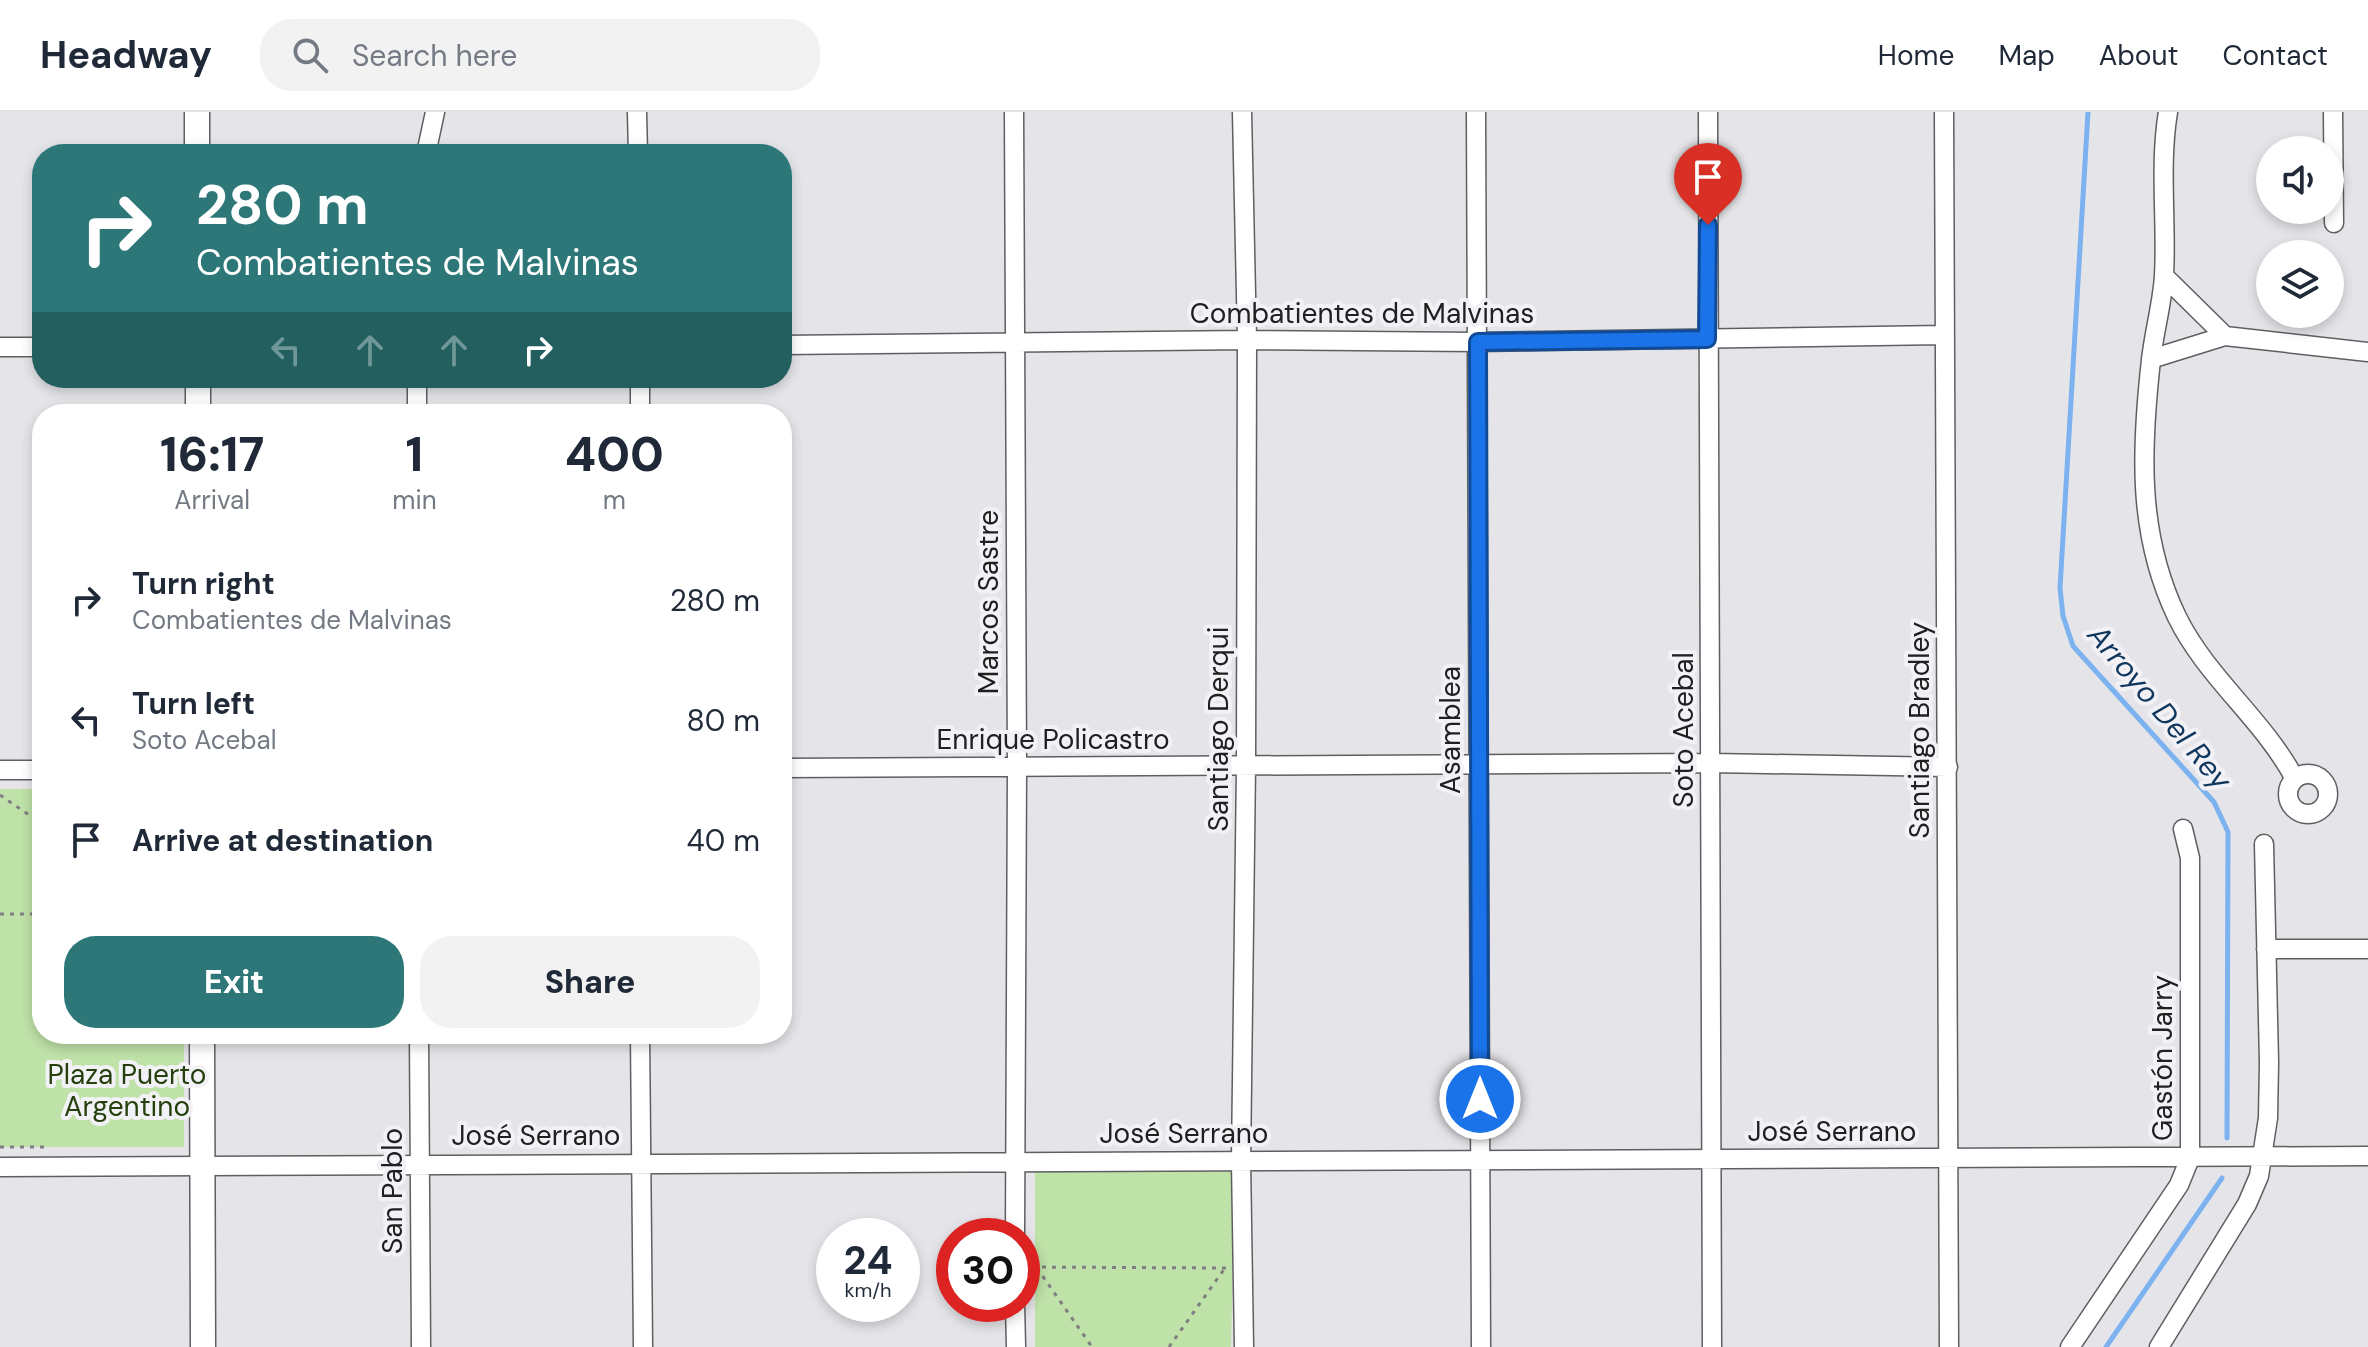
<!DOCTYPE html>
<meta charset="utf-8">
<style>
:root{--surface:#fff;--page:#f2f2f3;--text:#1f2937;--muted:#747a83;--line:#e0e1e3;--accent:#2d7779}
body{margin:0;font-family:"DM Sans",sans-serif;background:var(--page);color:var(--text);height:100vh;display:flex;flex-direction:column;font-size:30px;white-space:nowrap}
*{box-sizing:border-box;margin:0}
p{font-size:26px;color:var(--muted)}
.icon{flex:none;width:44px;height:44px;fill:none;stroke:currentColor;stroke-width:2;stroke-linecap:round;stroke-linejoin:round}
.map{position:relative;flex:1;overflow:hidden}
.details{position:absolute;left:32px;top:292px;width:760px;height:640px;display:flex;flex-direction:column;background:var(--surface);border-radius:32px;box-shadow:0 4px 12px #0003}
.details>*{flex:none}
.banner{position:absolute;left:32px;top:32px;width:760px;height:244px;border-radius:32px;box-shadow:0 4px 12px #0003;background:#2d7779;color:#fff;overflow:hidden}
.fabs{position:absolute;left:2256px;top:24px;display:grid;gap:16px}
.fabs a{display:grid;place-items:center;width:88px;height:88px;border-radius:50%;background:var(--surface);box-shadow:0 4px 12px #0003;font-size:40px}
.speed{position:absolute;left:816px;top:1106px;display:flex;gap:16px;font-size:40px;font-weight:700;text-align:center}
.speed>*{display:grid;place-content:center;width:104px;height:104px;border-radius:50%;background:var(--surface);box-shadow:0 4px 12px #0003;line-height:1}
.speed small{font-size:20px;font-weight:400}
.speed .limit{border:12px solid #d22;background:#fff;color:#111}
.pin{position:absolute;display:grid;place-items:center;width:68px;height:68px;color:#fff;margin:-82px -34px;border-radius:50% 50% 50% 0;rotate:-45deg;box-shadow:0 0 8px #0007}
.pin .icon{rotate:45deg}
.me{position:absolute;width:88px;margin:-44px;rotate:0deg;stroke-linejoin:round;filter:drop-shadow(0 0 6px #0008)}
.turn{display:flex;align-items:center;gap:28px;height:168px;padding:0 32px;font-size:36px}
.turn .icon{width:104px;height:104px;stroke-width:2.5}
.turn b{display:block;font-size:56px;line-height:68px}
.lanes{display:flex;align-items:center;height:76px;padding:0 32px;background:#0003;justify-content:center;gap:40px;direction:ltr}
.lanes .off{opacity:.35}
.eta{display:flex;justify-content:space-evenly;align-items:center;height:136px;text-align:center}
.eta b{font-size:48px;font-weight:800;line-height:56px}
.primary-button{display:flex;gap:16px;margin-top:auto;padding:16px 32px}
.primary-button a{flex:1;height:92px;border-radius:32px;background:var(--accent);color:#fff;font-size:32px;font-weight:800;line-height:92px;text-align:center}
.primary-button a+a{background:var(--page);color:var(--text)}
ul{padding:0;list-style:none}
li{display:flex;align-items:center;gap:24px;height:120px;padding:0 32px}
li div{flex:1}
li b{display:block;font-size:30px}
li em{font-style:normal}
header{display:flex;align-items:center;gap:48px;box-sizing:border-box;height:112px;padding:0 40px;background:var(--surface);border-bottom:2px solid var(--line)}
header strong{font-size:38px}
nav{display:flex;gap:44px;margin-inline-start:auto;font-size:28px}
.search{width:560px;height:72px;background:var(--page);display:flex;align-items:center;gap:20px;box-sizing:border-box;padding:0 28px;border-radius:32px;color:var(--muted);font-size:30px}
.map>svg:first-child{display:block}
</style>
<header>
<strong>Headway</strong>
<div class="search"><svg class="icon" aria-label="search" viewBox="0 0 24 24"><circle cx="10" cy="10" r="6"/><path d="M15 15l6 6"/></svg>Search here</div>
<nav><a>Home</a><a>Map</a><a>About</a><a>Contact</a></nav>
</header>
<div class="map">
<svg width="2368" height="1235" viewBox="0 0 2368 1235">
<rect width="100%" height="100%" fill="#e5e5e9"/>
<path fill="#bfe2a8" d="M0,677h42v245h142v113h-184z
M1035,1058l200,1 -4,176h-196z"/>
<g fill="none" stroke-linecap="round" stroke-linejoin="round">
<path stroke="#7bb2ef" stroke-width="5" d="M2088,0l-28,476 3,28 10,30 141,156 14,30 -1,306
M2106,1235l116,-169"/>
<defs>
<path id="minor" d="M637,0l1,42
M1014,0l3,654 -2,470
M1242,0l5,228 -1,426 -5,395 3,186
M1476,0l5,1235
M1708,0l4,1235
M1944,0l5,1235
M2168,0c-9,54 -1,110 -4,164 -2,29 -10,56 -13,84 -10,90 -14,174 26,257 30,61 86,102 118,162
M2333,0l1,111
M426,42l9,-42
M2164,164l61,60
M782,233l465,-5 231,2 465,-7
M0,235h42
M2151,247l74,-23 143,16
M417,266v36
M640,302v-36
M782,656l930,-5 236,4
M0,658h42
M2288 682a20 20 0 1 1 40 0a20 20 0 1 1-40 0Z
M2266,837h102
M419,922l2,313
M640,922l3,313
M0,1055l2368,-11
M1015,1192l1,43
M2070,1235l109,-162 11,-27v-300l-7,-29
M2159,1235l88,-143 12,-28 9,-58 1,-56 -5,-218"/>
<path id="tertiary" d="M197,0v42
M198,266v36
M202,922l1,313"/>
</defs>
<use href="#minor" stroke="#5f5f62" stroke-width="21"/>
<use href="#tertiary" stroke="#5f5f62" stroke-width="27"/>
<path stroke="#7f7f81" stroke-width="3" stroke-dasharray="4 6" stroke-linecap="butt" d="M0,683l42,29
M0,802h42
M0,1035h48
M1022,1155l204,1
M1037,1156l55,79
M1169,1235l56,-79"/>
<use href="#minor" stroke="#fff" stroke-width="18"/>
<use href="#tertiary" stroke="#fff" stroke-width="24"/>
</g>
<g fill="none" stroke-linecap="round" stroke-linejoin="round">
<defs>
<path id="route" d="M1480,987l-2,-757 229,-3 1,-114"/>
</defs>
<use href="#route" stroke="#114b97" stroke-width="20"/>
<use href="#route" stroke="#1a73e8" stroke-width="14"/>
</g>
<g text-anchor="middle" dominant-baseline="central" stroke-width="8" stroke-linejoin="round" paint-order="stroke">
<g font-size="28" fill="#202021" stroke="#f2f2f6">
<text x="1362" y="201">Combatientes de Malvinas</text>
<text transform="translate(988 490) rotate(-90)">Marcos Sastre</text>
<text transform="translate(1218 617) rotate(-90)">Santiago Derqui</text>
<text transform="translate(1450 618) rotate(-90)">Asamblea</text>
<text transform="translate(1683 618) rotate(-90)">Soto Acebal</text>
<text transform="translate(1919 618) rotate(-90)">Santiago Bradley</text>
<text x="1053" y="627">Enrique Policastro</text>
<text transform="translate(2162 946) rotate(-90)">Gastón Jarry</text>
<text x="1832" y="1019">José Serrano</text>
<text x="1184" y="1021">José Serrano</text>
<text x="536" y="1023">José Serrano</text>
<text transform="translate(392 1079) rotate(-90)">San Pablo</text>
</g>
<g font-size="28" fill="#253f0d" stroke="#f2f2f6">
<text x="127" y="962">Plaza Puerto<tspan x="127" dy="32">Argentino</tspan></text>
</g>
<g font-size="30" font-style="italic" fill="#0f365d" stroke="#f2f2f6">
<text transform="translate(2160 595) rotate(50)">Arroyo Del Rey</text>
</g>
</g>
</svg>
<div class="fabs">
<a><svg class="icon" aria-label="sound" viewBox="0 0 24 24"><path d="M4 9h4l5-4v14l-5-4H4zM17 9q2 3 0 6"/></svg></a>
<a><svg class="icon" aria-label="layers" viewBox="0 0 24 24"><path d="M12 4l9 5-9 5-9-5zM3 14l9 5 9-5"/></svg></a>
</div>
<div class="speed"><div>24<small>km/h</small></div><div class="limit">30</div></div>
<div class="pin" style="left:1708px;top:113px;background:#d93025"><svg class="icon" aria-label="arrive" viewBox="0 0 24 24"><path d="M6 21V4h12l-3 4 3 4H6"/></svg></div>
<svg class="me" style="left:1480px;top:987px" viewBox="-20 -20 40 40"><circle r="17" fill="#1a73e8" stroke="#fff" stroke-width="3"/><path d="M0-11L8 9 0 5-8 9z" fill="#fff"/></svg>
<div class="banner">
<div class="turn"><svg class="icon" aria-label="right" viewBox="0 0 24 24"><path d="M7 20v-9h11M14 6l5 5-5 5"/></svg><div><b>280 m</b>Combatientes de Malvinas</div></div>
<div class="lanes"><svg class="icon off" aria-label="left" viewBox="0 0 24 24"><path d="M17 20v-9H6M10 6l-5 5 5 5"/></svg><svg class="icon off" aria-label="ahead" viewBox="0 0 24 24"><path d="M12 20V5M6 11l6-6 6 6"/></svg><svg class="icon off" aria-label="ahead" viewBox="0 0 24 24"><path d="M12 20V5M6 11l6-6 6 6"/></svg><svg class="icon" aria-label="right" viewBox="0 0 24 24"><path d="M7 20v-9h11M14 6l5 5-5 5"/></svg></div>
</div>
<section class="details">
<div class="eta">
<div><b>16:17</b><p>Arrival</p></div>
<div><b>1</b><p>min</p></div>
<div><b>400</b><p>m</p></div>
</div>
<ul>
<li><svg class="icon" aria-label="right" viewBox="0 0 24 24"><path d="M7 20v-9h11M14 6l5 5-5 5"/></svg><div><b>Turn right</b><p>Combatientes de Malvinas</p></div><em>280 m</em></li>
<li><svg class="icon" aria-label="left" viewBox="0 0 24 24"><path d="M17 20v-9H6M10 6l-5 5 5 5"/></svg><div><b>Turn left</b><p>Soto Acebal</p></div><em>80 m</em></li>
<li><svg class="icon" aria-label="arrive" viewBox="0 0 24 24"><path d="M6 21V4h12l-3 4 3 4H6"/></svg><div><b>Arrive at destination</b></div><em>40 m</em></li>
</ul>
<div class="primary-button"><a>Exit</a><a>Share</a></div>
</section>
</div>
